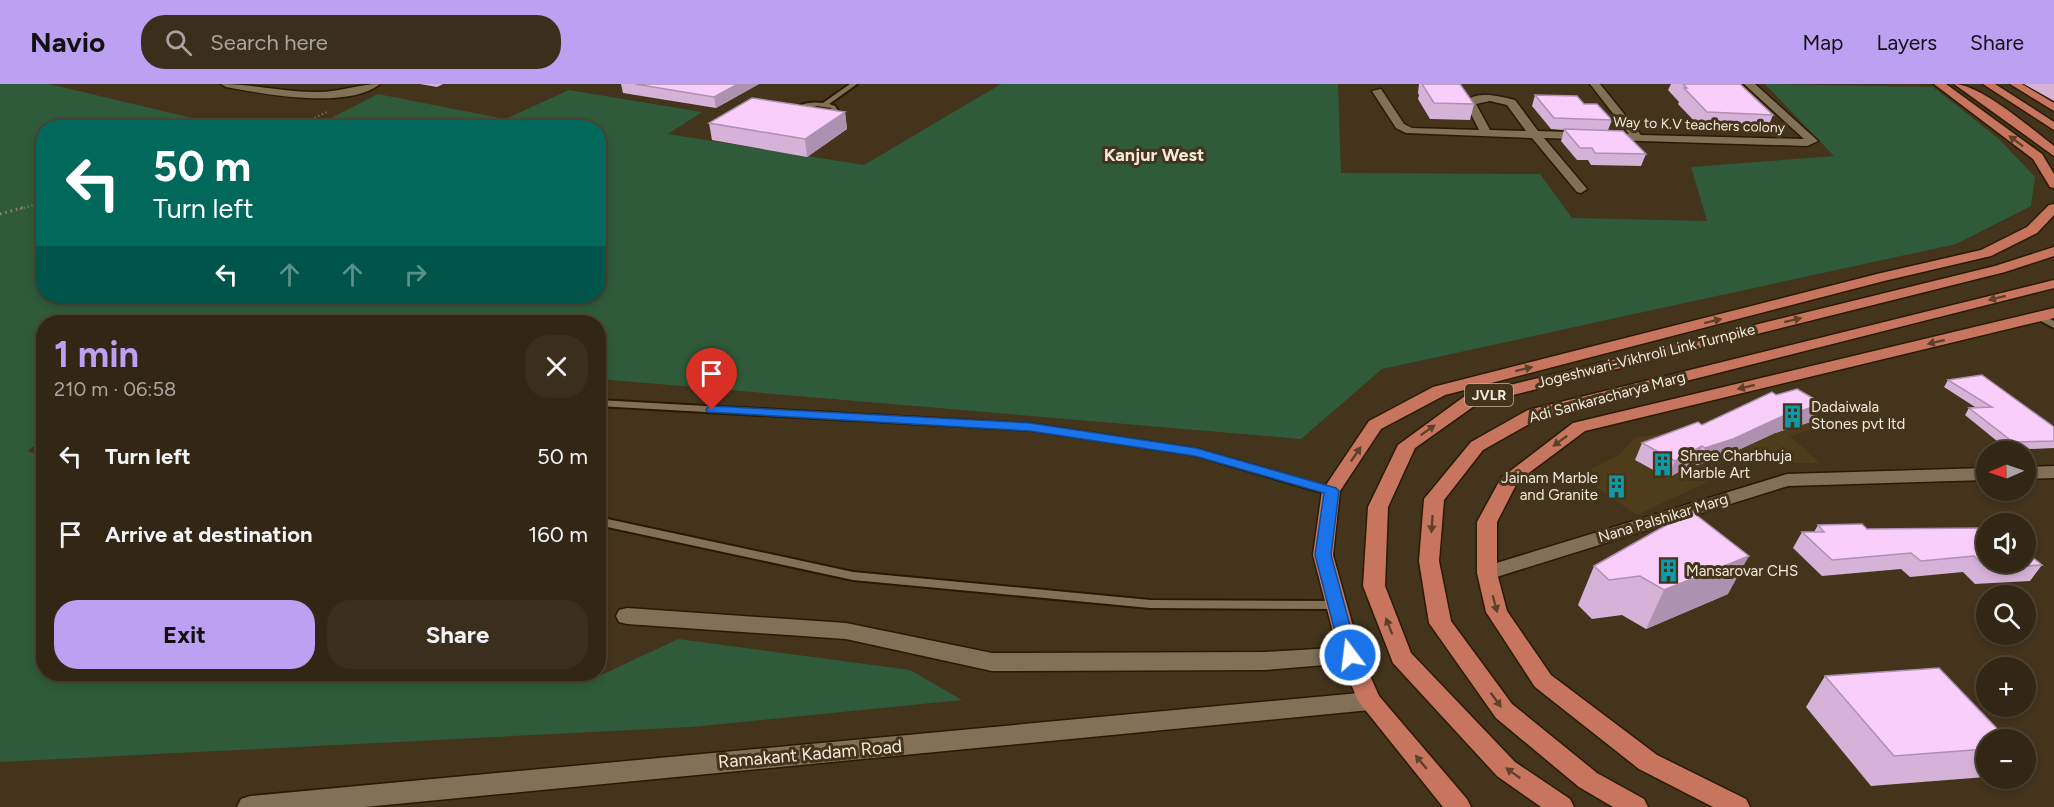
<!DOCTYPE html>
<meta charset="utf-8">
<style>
:root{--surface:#322714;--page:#3a2f1d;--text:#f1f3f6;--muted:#a8a5a0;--line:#4d4434;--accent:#bca0f2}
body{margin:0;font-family:Figtree,sans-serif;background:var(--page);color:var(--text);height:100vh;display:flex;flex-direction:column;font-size:22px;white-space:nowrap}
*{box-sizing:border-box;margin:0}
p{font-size:20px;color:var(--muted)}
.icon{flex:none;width:33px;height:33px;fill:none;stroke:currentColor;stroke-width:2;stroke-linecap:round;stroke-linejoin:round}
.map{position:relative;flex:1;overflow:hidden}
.side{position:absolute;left:36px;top:231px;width:570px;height:366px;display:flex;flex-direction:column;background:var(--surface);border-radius:24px;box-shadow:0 3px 9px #0003,0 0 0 2px var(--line)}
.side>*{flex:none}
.hud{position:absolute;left:36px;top:36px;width:570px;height:183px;border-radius:24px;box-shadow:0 3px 9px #0003,0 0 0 2px var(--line);background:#00695c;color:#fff;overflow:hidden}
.needle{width:39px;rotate:268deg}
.controls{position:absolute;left:1976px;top:357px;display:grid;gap:12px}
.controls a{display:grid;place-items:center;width:60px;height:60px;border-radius:50%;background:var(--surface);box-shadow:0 3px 9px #0003,0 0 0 2px var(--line);font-size:30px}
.pin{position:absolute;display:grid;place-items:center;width:51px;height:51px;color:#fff;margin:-62px -26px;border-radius:50% 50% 50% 0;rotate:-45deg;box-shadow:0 0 6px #0007}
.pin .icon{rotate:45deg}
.me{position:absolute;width:66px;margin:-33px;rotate:345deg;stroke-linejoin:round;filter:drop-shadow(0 0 4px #0008)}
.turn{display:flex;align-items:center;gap:21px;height:126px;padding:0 18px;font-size:27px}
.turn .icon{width:78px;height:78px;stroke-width:2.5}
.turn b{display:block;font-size:42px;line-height:51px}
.lanes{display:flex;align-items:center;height:57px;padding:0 18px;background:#0003;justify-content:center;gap:30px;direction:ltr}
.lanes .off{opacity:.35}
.round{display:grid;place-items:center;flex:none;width:63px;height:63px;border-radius:24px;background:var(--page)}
.overview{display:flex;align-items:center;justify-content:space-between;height:102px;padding:0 18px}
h1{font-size:36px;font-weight:700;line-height:45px;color:var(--accent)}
.button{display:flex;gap:12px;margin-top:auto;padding:12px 18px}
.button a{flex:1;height:69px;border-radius:24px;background:var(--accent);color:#111;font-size:24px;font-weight:700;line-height:69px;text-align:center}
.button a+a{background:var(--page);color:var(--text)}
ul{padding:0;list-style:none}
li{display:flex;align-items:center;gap:18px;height:78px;padding:0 18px}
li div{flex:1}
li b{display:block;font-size:22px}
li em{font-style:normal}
header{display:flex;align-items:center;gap:36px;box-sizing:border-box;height:84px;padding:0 30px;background:var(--accent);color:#111}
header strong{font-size:28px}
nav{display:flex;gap:33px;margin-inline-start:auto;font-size:21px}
.search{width:420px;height:54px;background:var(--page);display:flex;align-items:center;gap:15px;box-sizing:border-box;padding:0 21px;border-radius:24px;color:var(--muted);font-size:22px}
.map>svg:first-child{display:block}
</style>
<header>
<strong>Navio</strong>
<div class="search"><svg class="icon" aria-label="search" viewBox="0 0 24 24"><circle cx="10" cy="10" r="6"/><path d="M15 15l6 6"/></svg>Search here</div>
<nav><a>Map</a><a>Layers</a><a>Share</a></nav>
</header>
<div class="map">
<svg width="2054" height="723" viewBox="0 0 2054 723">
<rect width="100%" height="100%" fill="#43341b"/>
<path fill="#4e3c1b" d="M1785,313l42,27 -37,12 30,27h-53l-22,-12 -21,7 -11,14 1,7 -77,36 -59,-40 41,-20 15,-17 49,-8z"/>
<path fill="#2f5b3a" d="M0,0h49l181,43 -186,1v168h554v-168l-285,-1 65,-33 127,25 64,-29 133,22 -34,22 196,31 137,-81h337l3,89 199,1 32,44 135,3 -16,-54 143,-11 -69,-72 168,3 66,52 36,38 -4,29 -75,38 -574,125 -81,70 -702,-60 -1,-57h-554l-1,118 -16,11 16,5 1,218h489l18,3 44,1 83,-39 232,31 52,30 -271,27 -691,35z"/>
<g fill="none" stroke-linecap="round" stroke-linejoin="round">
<defs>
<path id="service" d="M850,0h7l-28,20 6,2 4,6c-13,12 -36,14 -50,2 8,-10 20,-13 34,-11zM817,22l14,2 2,4c-12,7 -25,8 -37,2l5,-5z
M2040,230l14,7v7l-17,-9 -1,-2z
M598,316l433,24 165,25 139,40 2,2 -6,4 -136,-40 -164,-25 -433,-24z
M598,433l255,55 297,28 186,1 4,1 2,3 -2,3 -4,1 -186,-1 -297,-28 -255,-55z"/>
<path id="minor" d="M221,0c32,0 62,8 94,8 22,1 43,-8 65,-8 -32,26 -116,10 -154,3z
M1590,0h10l41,51 163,4 -60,-55h11l63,57 -11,5 -263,-8 43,51 -6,4 -4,-1 -45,-54 -126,-5 -10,-5 -24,-37 9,-2 23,35 8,4 67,2 -13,-26 1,-4c12,-9 33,-4 48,0l23,31 91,3zM1490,17l17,4 19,26 -36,-1 -14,-26z
M2054,382v12l-29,1v-12z
M1986,384v12l-198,6 -301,94 -7,-2 -3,-5 3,-5 307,-94z
M627,524l219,15 146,30 273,-1 85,-5 8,2 3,6 -3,6 -8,2 -85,7 -273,1 -146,-32 -219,-15 -8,-2 -3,-6 3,-6z
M1370,608l8,2 4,7 -4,7 -8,2 -1005,97h-128l4,-8 9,-3z"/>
<path id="primary" d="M1934,0h12l96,70 12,20v14l-4,-1 -17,-28z
M1954,0c26,0 78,45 100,62v10z
M1983,0h12l59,38v8z
M2010,0h12l32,19v8z
M2054,120v11l-17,18 -46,23 -107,25 -439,114 -64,34 -41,62 -7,64 28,100 18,41 88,103 4,8h-28l-85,-106 -19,-46 -26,-100 9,-64 47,-70 64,-34 444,-113 104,-24 46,-23 22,-22z
M2054,163v9l-49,16 -528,132 -62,44 -27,59 -3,79 26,67 104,109 55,37 4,8h-33l-44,-31 -104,-113 -30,-77 5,-79 30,-62 67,-49 530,-130z
M2054,196v8l-514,130 -57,32 -39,50 -5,61 12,60 61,83 85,69 47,26 4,8h-35l-34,-20 -83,-69 -67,-95 -10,-62 5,-62 47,-57 57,-32z
M2054,224v10l-469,113 -67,50 -21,41v51l10,38 44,64 106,80 89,44 4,8h-37l-74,-38 -104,-82 -49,-75 -9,-39v-51l24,-44 72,-55z"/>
</defs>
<use href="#service" stroke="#291b03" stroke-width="4"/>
<use href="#minor" stroke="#291b03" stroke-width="3"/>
<use href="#primary" stroke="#291b03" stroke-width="3"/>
<path stroke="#90836f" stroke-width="2" stroke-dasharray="1 3" stroke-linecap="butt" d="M293,44l34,-16
M20,125l24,-7"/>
<path stroke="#90836f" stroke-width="3" stroke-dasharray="1.5 4" stroke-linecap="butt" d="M0,130l25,-7"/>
<use href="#service" fill="#827156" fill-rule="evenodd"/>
<use href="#minor" fill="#827156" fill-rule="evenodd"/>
<use href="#primary" fill="#c87560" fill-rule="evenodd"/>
</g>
<path fill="#d6b1d8" d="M420,0h23l-6,3z
M621,0h138l-43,24 -93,-15z
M1419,0h41l14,20 -4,16 -40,-1 -12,-20 1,-4 -1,-2z
M1671,0h69l33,31 -7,17 -65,-4 -23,-24 1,-2 -11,-12z
M2024,0h30v17z
M1535,11l49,9 28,16 -4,10 38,24 -5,12 -50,-1 -3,-5h-11l-16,-19 3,-11 -13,-1 -19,-23z
M845,28l2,17 -40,28 -95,-17 -3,-17z
M1948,296l106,47v21l-46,2 -43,-35 4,-7 6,-1 -31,-20z
M1814,337l-39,12 -50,23 -28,9 -3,-2 -26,15 -33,-18 7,-17 60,-18z
M1818,441l49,4 175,36 -12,16 -55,3 -12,-12 -53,5 -9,-8 -79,7 -29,-28 9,-16h12z
M1594,482l134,28 -82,35 -24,-14 -30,4 -14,-14z
M1825,592l161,73v28l-115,9 -65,-79z"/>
<path fill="#ae90b0" d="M738,0h21l-43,24 -2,-11z
M845,28l2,17 -40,28 -2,-18z
M1823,320l-9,17 -39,12 -50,23 -28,9 8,-17 78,-32z
M1702,362l-8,17 -26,15 7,-17z
M1749,472l-21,38 -82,35 18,-39z"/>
<path fill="#f9cefb" stroke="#ae90b0" stroke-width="1.5" d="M635,0h103l-24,13z
M1422,0h38l14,20 -40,-1z
M1683,0h57l33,31 -66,-3 -23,-24h3z
M1535,11l42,1 7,8h13l15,16 -58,-2z
M752,14l93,14 -40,27 -96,-16z
M1564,45l59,2 23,23 -51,-1 -3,-5h-12z
M1982,291l72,52v14l-41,1 -44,-34 23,-1 -44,-27z
M1797,305l26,15 -40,12 -50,23 -28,9 -3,-2 -27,15 -33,-18 56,-21 4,3 70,-33 4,3z
M1691,427l58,45 -85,34 -24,-14 -31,4 -15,-14z
M1862,440l5,5 119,-1v34h39v-11l17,14 -55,3 -13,-12 -53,5 -10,-8 -79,7 -30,-28h22l-6,-7z
M1939,584l69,72h-22v9l-92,7 -69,-80z"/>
<defs><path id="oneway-solid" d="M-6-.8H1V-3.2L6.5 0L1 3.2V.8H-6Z" transform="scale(1.5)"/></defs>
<g fill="#5e4129">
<use href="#oneway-solid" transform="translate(2016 57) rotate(-143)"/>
<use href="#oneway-solid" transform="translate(1997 214) rotate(166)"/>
<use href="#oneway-solid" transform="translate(1793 236) rotate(-14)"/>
<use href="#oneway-solid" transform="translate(1713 237) rotate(-14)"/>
<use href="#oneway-solid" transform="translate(1936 258) rotate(167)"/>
<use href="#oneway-solid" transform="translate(1524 285) rotate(-14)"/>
<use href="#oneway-solid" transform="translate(1746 303) rotate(167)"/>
<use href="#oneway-solid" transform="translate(1428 346) rotate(-35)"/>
<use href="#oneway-solid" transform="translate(1560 357) rotate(144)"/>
<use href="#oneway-solid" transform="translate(1356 370) rotate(-56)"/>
<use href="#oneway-solid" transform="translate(1432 440) rotate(94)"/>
<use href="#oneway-solid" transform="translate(1495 520) rotate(75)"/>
<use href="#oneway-solid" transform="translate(1389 542) rotate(-111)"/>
<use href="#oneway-solid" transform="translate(1496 616) rotate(54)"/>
<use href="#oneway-solid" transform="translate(1421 678) rotate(-130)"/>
<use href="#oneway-solid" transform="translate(1513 689) rotate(-144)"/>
</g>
<path fill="#1a73e8" stroke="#114b97" stroke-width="1.5" d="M712,322l318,17 166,25 140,40 3,3 -8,64 27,100 -2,5 -6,2 -6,-2 -3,-5 -26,-100 9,-62 -129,-37 -165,-25 -322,-19 -2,-2 2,-3z"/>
<defs>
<symbol id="building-bare" viewBox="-9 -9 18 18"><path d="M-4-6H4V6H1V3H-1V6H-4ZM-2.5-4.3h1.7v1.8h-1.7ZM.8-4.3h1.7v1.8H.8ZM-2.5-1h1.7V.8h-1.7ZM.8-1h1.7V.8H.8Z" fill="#0f9aa8" stroke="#43341b" stroke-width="2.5" paint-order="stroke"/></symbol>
</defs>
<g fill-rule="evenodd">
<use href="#building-bare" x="1776" y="316" width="33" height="33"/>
<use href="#building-bare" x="1646" y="364" width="33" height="33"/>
<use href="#building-bare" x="1600" y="386" width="33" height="33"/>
<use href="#building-bare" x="1652" y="470" width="33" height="33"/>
</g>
<g text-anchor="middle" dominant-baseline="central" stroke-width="6" stroke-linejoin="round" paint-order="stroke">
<g font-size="14" fill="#f3eadb" stroke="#43341b">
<text transform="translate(1699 41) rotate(2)">Way to K.V teachers colony</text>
</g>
<rect fill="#43341b" stroke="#beb3a1" stroke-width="1.5" x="1465" y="300" width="48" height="22" rx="4.5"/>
<g font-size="14" font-weight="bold" fill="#f3eadb">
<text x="1489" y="311">JVLR</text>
</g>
<g font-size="15" fill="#f3eadb" stroke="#43341b">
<text transform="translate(1646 272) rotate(-14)">Jogeshwari-Vikhroli Link Turnpike</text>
<text transform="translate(1607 313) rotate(-15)">Adi Sankaracharya Marg</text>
<text transform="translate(1663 434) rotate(-17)">Nana Palshikar Marg</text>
</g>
<g font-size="15" fill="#f3eadb" stroke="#43341b" text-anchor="start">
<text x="1811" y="323">Dadaiwala<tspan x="1811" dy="17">Stones pvt ltd</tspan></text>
<text x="1680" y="372">Shree Charbhuja<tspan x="1680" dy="17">Marble Art</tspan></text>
<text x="1598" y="394" text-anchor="end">Jainam Marble<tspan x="1598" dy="17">and Granite</tspan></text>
<text x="1686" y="487">Mansarovar CHS</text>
</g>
<g font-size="18" font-weight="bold" fill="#f3eadb" stroke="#43341b">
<text x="1154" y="71">Kanjur West</text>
</g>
<g font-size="18" fill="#f3eadb" stroke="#43341b">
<text transform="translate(810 670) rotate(-5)">Ramakant Kadam Road</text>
</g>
</g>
</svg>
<div class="controls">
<a><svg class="needle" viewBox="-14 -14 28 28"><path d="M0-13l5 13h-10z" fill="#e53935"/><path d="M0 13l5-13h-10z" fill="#a8a5a0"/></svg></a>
<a><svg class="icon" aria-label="sound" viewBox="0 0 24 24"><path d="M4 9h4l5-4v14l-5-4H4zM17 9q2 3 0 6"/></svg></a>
<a><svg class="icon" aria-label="search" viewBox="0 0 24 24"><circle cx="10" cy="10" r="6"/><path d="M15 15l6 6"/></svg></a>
<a>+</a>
<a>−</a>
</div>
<div class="pin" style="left:712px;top:326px;background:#d93025"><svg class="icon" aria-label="arrive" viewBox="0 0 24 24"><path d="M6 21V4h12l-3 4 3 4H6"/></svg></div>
<svg class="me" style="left:1350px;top:571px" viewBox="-20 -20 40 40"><circle r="17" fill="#1a73e8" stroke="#fff" stroke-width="3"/><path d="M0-11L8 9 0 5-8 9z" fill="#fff"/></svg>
<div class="hud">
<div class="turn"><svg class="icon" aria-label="left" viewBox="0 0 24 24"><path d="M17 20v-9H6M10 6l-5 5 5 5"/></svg><div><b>50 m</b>Turn left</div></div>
<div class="lanes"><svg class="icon" aria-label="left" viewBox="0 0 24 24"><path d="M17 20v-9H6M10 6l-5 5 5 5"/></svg><svg class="icon off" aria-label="ahead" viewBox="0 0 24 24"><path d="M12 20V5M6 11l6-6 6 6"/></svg><svg class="icon off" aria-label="ahead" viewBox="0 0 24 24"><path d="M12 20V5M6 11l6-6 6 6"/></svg><svg class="icon off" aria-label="right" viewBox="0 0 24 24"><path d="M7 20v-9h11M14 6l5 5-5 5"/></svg></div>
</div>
<section class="side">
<div class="overview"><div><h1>1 min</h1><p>210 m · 06:58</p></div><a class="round"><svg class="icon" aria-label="close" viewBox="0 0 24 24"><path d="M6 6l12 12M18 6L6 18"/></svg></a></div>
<ul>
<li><svg class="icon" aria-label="left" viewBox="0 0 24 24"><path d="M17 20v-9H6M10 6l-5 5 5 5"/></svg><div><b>Turn left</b></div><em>50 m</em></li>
<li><svg class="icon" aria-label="arrive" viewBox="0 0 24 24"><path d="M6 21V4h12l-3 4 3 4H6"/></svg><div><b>Arrive at destination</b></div><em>160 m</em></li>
</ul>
<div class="button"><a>Exit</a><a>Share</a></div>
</section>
</div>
